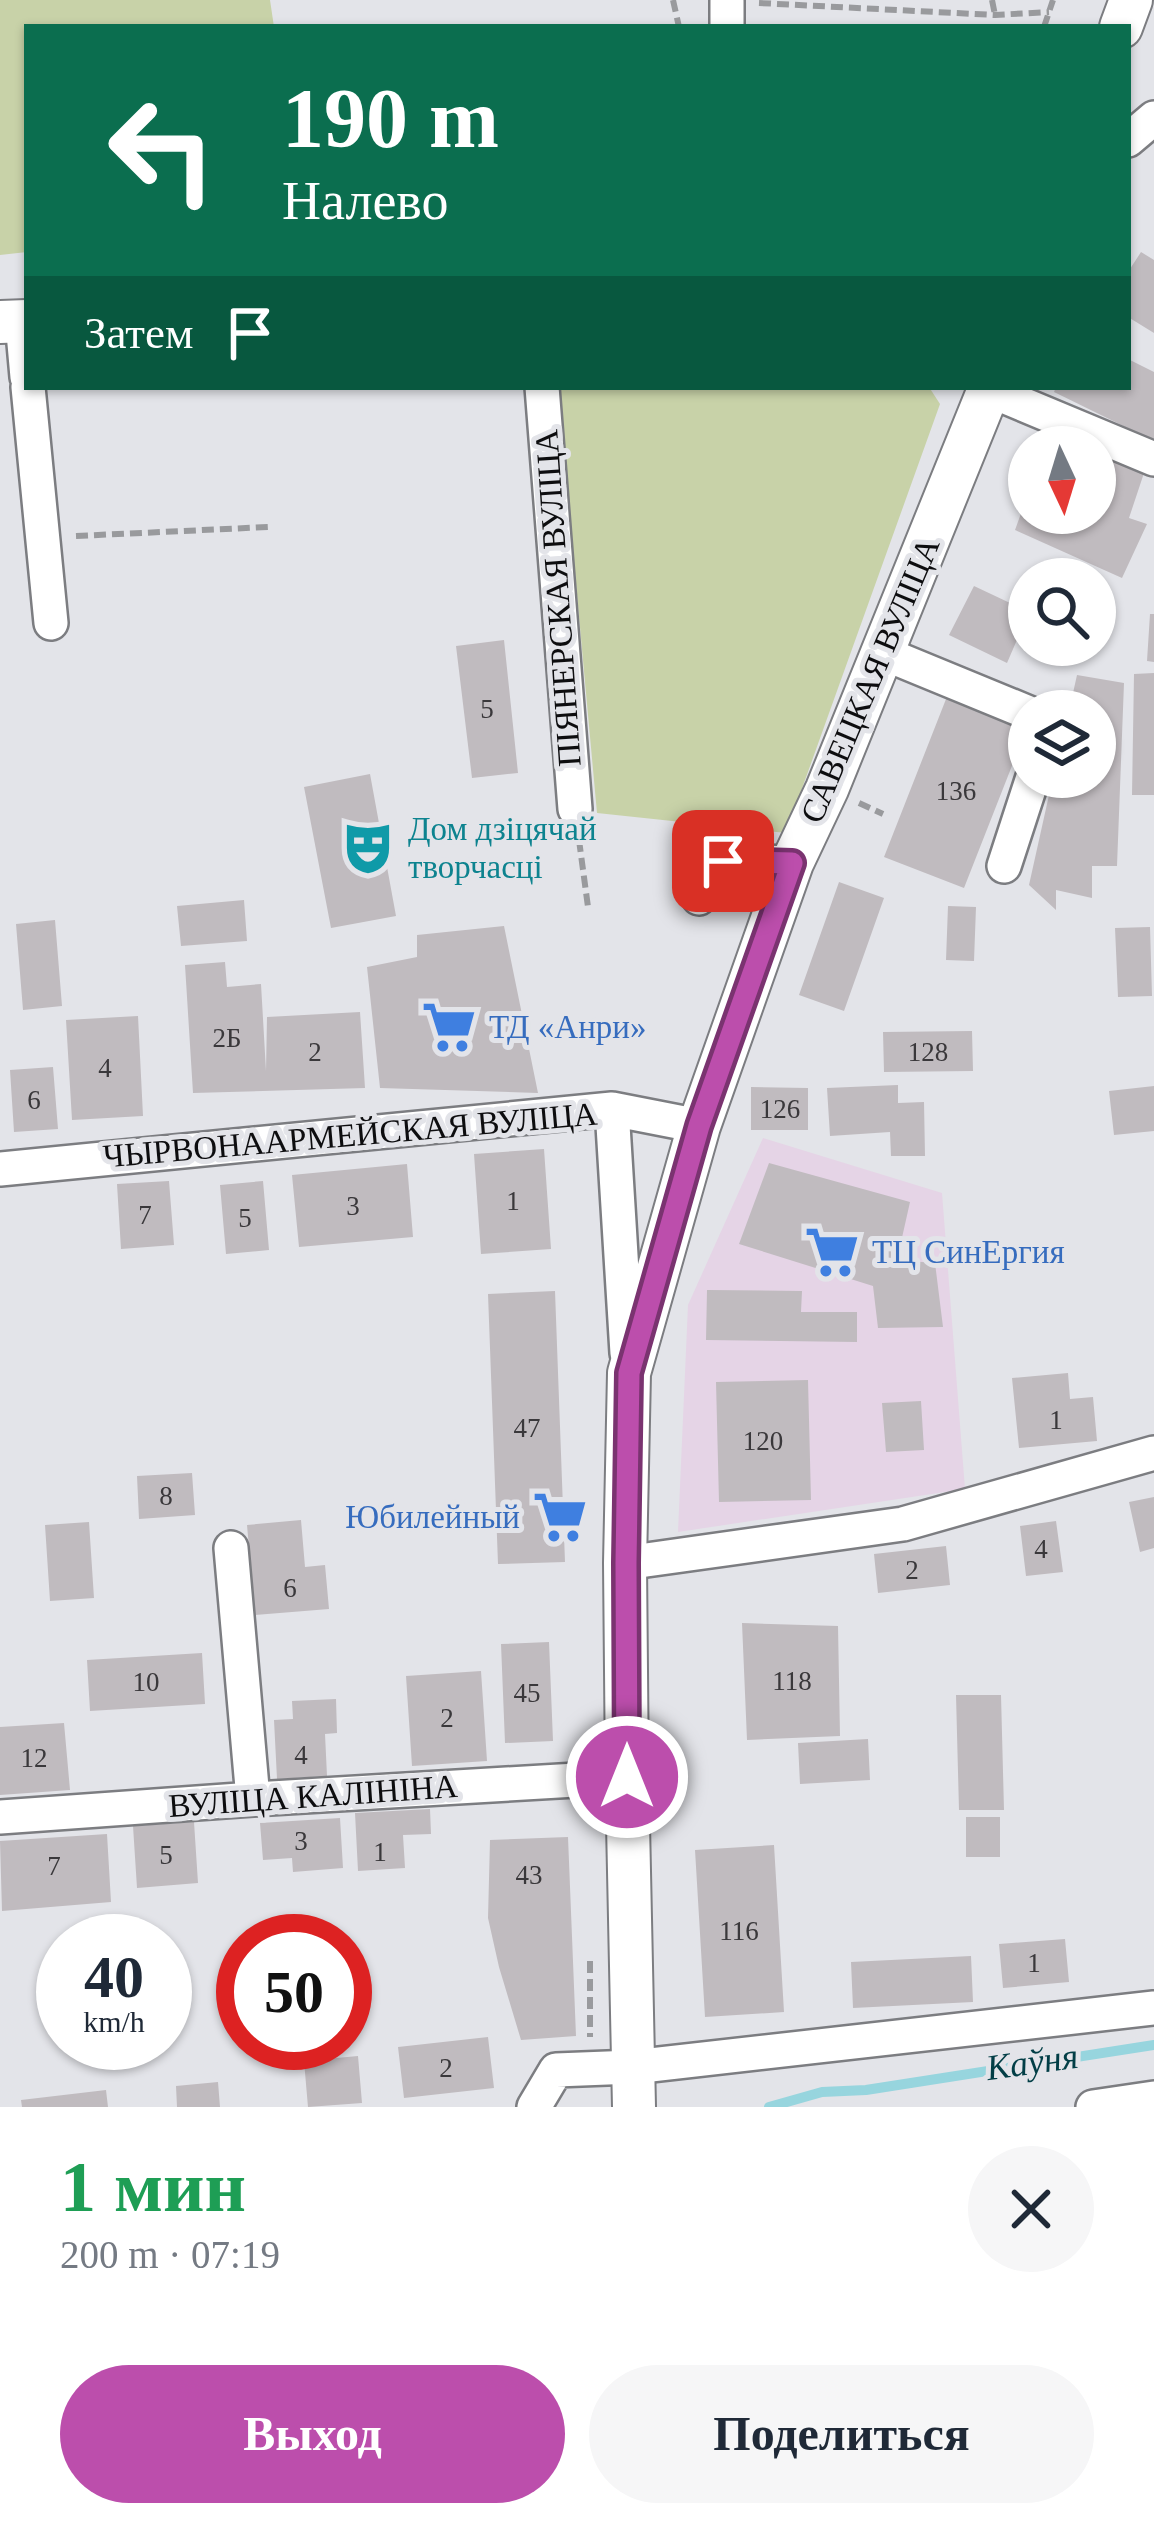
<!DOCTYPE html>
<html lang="ru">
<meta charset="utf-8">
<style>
:root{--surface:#fff;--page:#f6f6f7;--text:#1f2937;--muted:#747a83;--accent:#bc4eac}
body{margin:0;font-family:Georgia,serif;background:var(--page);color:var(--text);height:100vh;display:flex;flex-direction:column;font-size:45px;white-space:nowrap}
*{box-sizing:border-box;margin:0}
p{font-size:39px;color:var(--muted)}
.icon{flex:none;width:66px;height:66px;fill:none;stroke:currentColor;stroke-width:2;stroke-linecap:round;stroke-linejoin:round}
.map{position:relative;height:2107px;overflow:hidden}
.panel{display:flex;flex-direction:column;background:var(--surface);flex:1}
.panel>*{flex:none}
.top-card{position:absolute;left:24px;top:24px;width:1107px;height:366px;border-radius:0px;box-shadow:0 3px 9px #0004;background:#0b6e4f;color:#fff;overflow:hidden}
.needle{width:78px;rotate:176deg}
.buttons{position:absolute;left:1008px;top:426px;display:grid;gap:24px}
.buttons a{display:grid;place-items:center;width:108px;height:108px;border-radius:50%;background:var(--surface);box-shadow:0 3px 9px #0004;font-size:60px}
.speed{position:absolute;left:36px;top:1914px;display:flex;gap:24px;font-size:60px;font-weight:700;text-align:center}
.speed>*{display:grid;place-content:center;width:156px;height:156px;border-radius:50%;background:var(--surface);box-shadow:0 3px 9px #0004;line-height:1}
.speed small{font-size:30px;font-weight:400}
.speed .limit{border:18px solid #d22;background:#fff;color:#111}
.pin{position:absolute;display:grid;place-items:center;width:102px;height:102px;color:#fff;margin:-51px;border-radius:24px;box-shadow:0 6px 18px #0006}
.me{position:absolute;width:132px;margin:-66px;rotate:0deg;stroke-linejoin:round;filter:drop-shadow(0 0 9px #0008)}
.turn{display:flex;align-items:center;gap:42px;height:252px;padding:0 60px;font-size:54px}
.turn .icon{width:156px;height:156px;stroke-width:2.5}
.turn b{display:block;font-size:84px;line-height:102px}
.then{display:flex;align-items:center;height:114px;padding:0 60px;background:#0003;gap:24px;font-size:45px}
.round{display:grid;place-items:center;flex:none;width:126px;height:126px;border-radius:63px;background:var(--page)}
.summary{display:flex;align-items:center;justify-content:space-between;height:204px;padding:0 60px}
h1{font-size:72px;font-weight:600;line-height:90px;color:#1e9e55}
.primary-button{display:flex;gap:24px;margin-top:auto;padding:24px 60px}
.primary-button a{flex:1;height:138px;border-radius:72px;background:var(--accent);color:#fff;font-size:48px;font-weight:600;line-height:138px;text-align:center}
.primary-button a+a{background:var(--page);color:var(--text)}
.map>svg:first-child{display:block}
</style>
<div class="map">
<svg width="1154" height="2107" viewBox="0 0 1154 2107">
<rect width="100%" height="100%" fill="#e3e4e9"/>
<path fill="#e5d4e6" d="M763,1138l179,55 23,296 -287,43 10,-227z"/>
<path fill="#c8d2a8" d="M0,0h270l4,27h-247v225l-27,3z
M558,387h371l11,17 -154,429 -189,-20z"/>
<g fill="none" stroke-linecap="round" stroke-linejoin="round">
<path stroke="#97d5de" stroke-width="10" d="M769,2107l53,-15 44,-2 288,-45"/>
</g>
<path fill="#c0bbbf" d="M1141,252l13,8v73l-26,-16v-45z
M1128,359l26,13v69l-100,-49 2,-5h72z
M1053,427l93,40 -17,51 18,6 -25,54 -107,-48 13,-36 1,19h66v-66h-50z
M974,586l55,26 -22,51 -58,-28z
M1150,614h4v48l-7,-1z
M504,640l14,133 -46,5 -16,-132z
M1154,673v122h-22l2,-121z
M1077,675l47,8 -7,183h-25v32l-36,-8v20l-27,-25 24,-108h42v-66h-26z
M948,694l80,31 -64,163 -80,-31z
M370,774l26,142 -65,12 -27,-141z
M839,882l45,16 -40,113 -45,-16z
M244,900l3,41 -66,5 -4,-40z
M948,906l28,1 -2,54 -28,-1z
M55,920l7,86 -39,4 -7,-86z
M504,926l34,167 -158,-5 -13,-121 50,-10v-22z
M1150,927l2,69 -34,1 -3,-69z
M225,962l2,25 34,-3 5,87 1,-54 93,-5 5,76 -172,5 -8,-128z
M138,1016l5,100 -71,4 -6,-100z
M972,1031l1,40 -89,1 -1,-40z
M53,1067l5,62 -44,3 -4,-62z
M898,1085v18l26,-1 1,54h-34l-1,-24 -60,4 -3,-48z
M1154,1086v45l-40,4 -5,-44z
M751,1087l57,1v42h-57z
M544,1149l7,100 -70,5 -7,-100z
M769,1163l141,39 -13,58 38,3 8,64 -65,1 -5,-42 -134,-42z
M407,1164l6,73 -114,10 -7,-72z
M169,1181l5,64 -53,4 -4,-65z
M263,1181l6,69 -43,4 -6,-69z
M707,1290l95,1 -1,21h56v30l-151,-2z
M555,1291l10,271 -67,2 -10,-270z
M1068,1373l2,26 23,-2 4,44 -78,7 -7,-70z
M808,1380l3,120 -92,2 -3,-120z
M921,1401l3,49 -38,2 -4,-49z
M192,1473l3,42 -56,4 -2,-43z
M1154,1497v51l-14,4 -11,-50z
M301,1520l4,47 20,-2 4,44 -74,6 -8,-90z
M1056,1521l7,51 -37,4 -6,-50z
M89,1522l5,76 -44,3 -5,-76z
M946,1546l4,39 -72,8 -4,-39z
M742,1623l96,3 2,110 -93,4z
M549,1642l4,99 -48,2 -4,-99z
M202,1653l3,51 -115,7 -3,-51z
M481,1671l6,90 -75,5 -6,-90z
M956,1695h45l3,115h-45z
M336,1699l1,34 -12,1 2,42 -50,3 -3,-59 19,-1 -1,-18z
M64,1723l6,67 -70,5v-68z
M868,1739l2,41 -70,4 -2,-41z
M430,1809l1,25 -28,1 2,33 -47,3 -3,-58z
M966,1817h34v40h-34z
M340,1818l3,50 -50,4 -1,-14 -29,2 -3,-37z
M194,1822l4,61 -61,5 -4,-62z
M107,1834l4,68 -109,9 -2,-70z
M568,1837l8,199 -55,4 -22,-73 -11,-49 2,-78z
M774,1845l10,167 -79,5 -10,-167z
M1065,1939l4,43 -66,6 -4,-44z
M971,1956l2,46 -120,6 -2,-46z
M488,2037l6,51 -90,10 -6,-51z
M358,2056l4,47 -54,4 -4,-46z
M218,2082l2,25h-43l-1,-21z
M106,2090l2,17h-86l-1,-7z"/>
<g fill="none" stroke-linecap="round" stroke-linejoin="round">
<defs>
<path id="minor" d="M727,27v-26
M1128,140l26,-22
M22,321l5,56
M28,387l23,236
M542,387l33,422
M989,390l165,69
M883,653l146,60
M1004,866l29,-89
M699,898l11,-30 13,-7 69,2
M612,1109l15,244
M0,1169l612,-60 87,17
M231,1548l22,251
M625,1563l278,-39 251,-71
M0,1817l253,-18 374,-22
M534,2107l22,-37 77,-3 521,-59
M1093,2107l61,-9"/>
<path id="major" d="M1121,27l10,-27
M0,322l27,-1
M634,2107l-7,-330 -2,-214 4,-190 70,-247 93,-263 35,-74 163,-402"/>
</defs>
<use href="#minor" stroke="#7c7d81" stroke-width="38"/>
<use href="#major" stroke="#7c7d81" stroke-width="46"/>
<path stroke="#999a9d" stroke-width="6" stroke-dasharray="12 6" stroke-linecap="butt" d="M673,0l6,27
M992,0l3,15
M759,3l236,12 54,-3
M1044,27l9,-27
M76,536l192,-9
M859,803l24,11
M579,840l9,67
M590,1961v76"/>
<use href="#minor" stroke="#fff" stroke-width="33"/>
<use href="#major" stroke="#fff" stroke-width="42"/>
</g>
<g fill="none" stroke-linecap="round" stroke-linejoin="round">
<defs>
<path id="route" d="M627,1777l-1,-214 3,-190 70,-247 93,-263 -69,-2"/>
</defs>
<use href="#route" stroke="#7a3370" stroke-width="30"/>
<use href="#route" stroke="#bc4eac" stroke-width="21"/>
</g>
<defs>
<symbol id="theatre-bare" viewBox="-9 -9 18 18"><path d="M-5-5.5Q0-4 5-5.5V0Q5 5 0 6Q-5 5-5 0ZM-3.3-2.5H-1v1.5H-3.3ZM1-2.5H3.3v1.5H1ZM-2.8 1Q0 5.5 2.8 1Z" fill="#0f9aa8" stroke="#e3e4e9" stroke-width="2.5" paint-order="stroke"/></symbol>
<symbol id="supermarket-bare" viewBox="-9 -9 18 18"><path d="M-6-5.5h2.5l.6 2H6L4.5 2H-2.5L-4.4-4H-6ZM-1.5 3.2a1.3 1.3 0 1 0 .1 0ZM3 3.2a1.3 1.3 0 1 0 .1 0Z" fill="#3f7fe0" stroke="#e3e4e9" stroke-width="2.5" paint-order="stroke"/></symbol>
</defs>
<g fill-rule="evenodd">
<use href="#theatre-bare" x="330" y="810" width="76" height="76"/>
<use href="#supermarket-bare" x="411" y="989" width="76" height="76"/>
<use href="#supermarket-bare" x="794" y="1214" width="76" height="76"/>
<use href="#supermarket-bare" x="522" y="1479" width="76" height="76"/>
</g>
<g text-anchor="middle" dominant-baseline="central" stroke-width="10" stroke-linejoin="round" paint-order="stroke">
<g font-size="27" fill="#3a383b">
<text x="487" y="709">5</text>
<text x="956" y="791">136</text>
<text x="227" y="1038">2Б</text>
<text x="315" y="1052">2</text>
<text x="928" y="1052">128</text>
<text x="105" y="1068">4</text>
<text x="34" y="1100">6</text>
<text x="780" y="1109">126</text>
<text x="513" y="1201">1</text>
<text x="353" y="1206">3</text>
<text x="145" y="1215">7</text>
<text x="245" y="1218">5</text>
<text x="1056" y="1420">1</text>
<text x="527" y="1428">47</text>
<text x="763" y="1441">120</text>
<text x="166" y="1496">8</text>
<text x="1041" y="1549">4</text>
<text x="912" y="1570">2</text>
<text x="290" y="1588">6</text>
<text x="792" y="1681">118</text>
<text x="146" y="1682">10</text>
<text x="527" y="1693">45</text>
<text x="447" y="1718">2</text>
<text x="301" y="1755">4</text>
<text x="34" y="1758">12</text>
<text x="301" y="1841">3</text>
<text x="380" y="1852">1</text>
<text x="166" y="1855">5</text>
<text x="54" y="1866">7</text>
<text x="529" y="1875">43</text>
<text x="739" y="1931">116</text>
<text x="1034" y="1963">1</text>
<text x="446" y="2068">2</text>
</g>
<g font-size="33" fill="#0d0d0f" stroke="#e3e4e9">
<text transform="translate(558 598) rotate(-94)">ПІЯНЕРСКАЯ ВУЛІЦА</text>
<text transform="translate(870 680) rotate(-67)">САВЕЦКАЯ ВУЛІЦА</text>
<text transform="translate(350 1135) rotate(-5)">ЧЫРВОНААРМЕЙСКАЯ ВУЛІЦА</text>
<text transform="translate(313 1796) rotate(-4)">ВУЛІЦА КАЛІНІНА</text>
</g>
<g font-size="33" fill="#0d838f" stroke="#e3e4e9" text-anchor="start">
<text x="408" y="829">Дом дзіцячай<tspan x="408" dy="38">творчасці</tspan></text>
</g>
<g font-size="33" fill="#366cbe" stroke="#e3e4e9" text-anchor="start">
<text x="489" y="1027">ТД «Анри»</text>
<text x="872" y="1252">ТЦ СинЕргия</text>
<text x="520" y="1517" text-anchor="end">Юбилейный</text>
</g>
<g font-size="36" font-style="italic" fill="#023e46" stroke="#e3e4e9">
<text transform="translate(1032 2062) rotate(-8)">Каўня</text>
</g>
</g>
</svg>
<div class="buttons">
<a><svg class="needle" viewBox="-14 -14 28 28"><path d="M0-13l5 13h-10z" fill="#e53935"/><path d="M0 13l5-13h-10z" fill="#747a83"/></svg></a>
<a><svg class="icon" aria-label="search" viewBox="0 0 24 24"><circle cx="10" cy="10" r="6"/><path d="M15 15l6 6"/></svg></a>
<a><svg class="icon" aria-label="layers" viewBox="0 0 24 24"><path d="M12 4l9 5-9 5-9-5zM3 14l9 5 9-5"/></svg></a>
</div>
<div class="speed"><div>40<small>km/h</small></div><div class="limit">50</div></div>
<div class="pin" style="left:723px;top:861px;background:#d93025"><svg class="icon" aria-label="arrive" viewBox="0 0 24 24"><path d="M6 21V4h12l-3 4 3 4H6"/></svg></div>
<svg class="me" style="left:627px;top:1777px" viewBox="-20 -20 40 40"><circle r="17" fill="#bc4eac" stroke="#fff" stroke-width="3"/><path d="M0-11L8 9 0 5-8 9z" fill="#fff"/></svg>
<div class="top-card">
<div class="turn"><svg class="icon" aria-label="left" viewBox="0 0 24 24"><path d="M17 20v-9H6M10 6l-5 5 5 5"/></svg><div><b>190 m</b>Налево</div></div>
<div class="then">Затем<svg class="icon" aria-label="arrive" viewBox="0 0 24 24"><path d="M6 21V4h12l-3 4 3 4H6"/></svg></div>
</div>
</div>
<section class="panel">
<div class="summary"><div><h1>1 мин</h1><p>200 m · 07:19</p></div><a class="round"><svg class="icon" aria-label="close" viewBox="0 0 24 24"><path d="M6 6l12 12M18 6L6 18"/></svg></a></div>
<div class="primary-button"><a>Выход</a><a>Поделиться</a></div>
</section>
